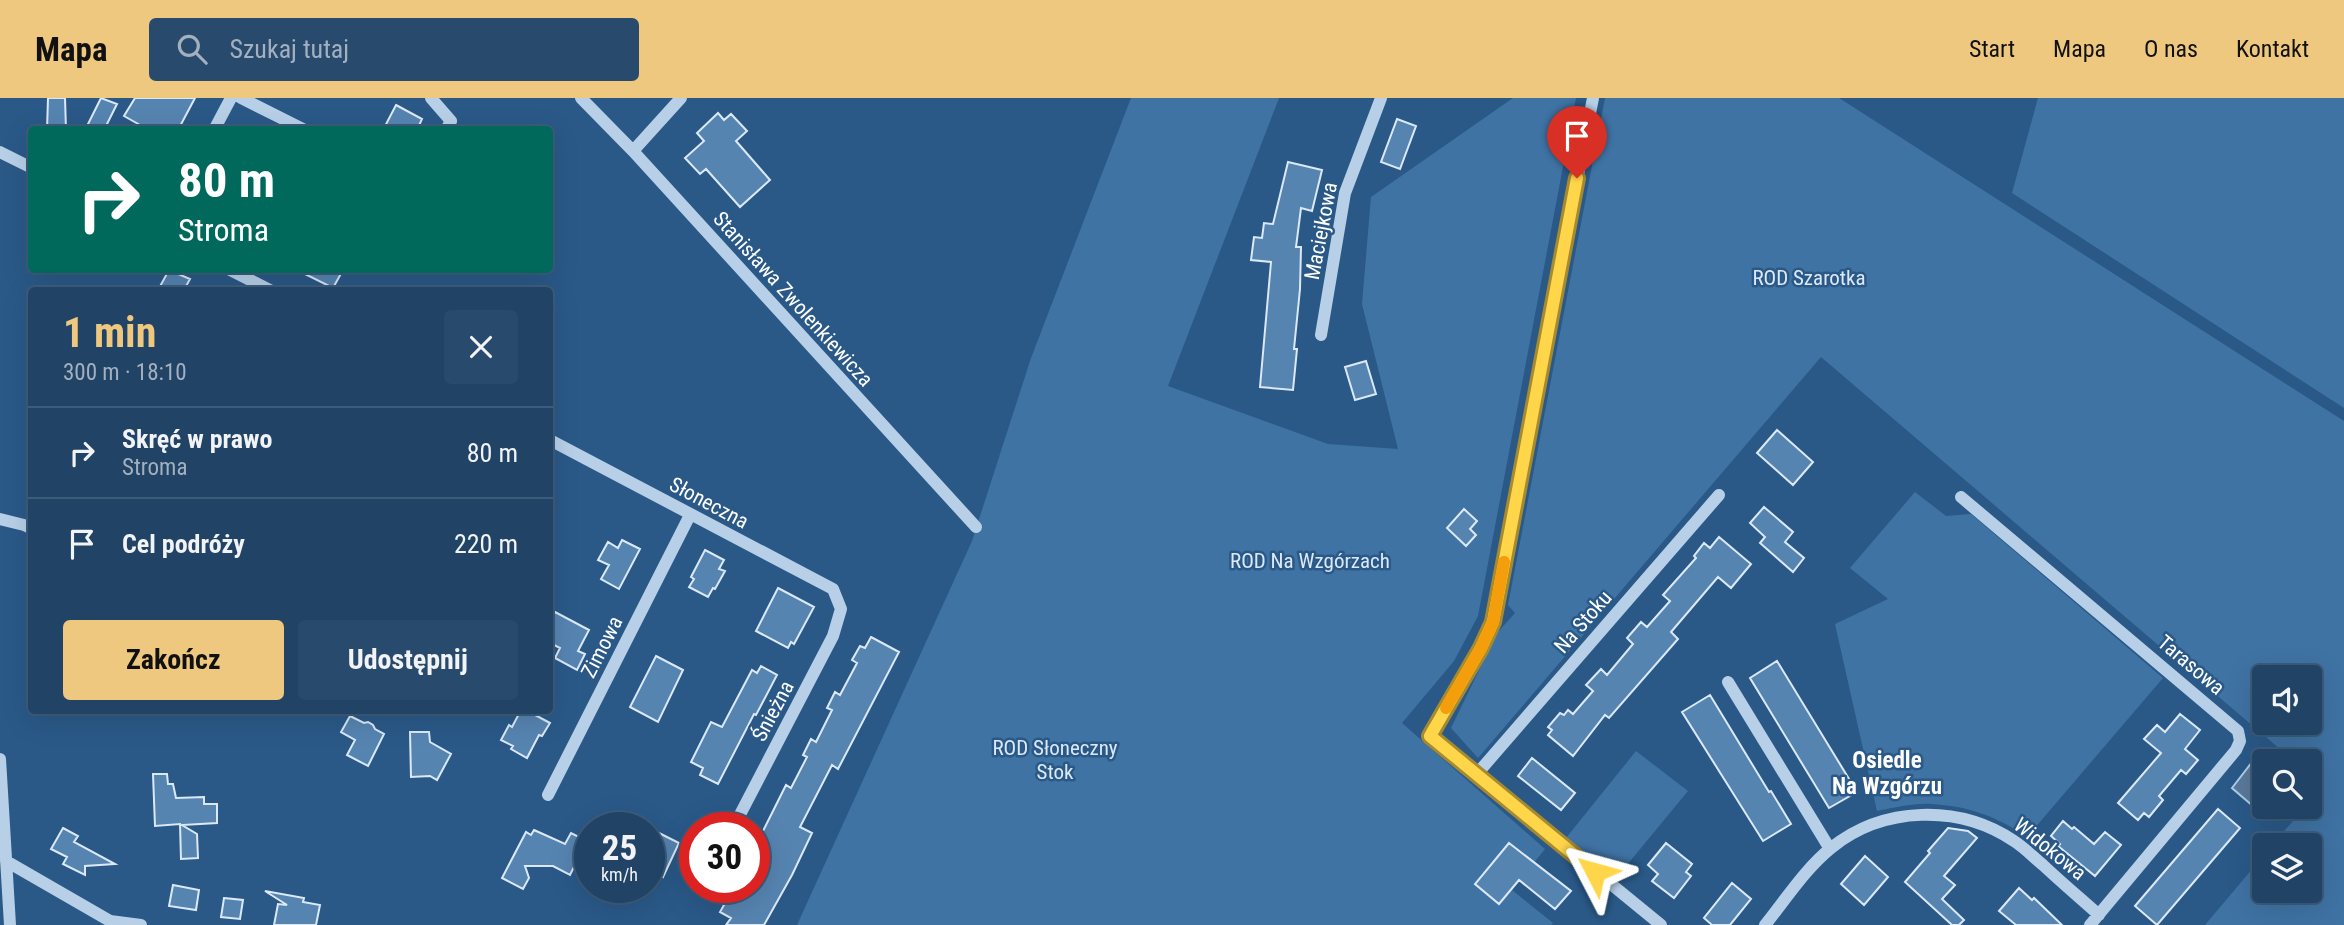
<!DOCTYPE html>
<html lang="pl">
<meta charset="utf-8">
<style>
:root{--surface:#204366;--page:#284a6c;--text:#f1f3f6;--muted:#a2b0bf;--line:#3d5c7a;--accent:#eec87f}
body{margin:0;font-family:"Roboto Condensed",sans-serif;background:var(--page);color:var(--text);height:100vh;display:flex;flex-direction:column;font-size:26px;white-space:nowrap}
*{box-sizing:border-box;margin:0}
p{font-size:23px;color:var(--muted)}
.icon{flex:none;width:38px;height:38px;fill:none;stroke:currentColor;stroke-width:2;stroke-linecap:round;stroke-linejoin:round}
.map{position:relative;flex:1;overflow:hidden}
.details{position:absolute;left:28px;top:189px;width:525px;height:427px;display:flex;flex-direction:column;background:var(--surface);border-radius:7px;box-shadow:0 7px 28px #0002,0 0 0 2px var(--line)}
.details>*{flex:none}
.top-card{position:absolute;left:28px;top:28px;width:525px;height:147px;border-radius:7px;box-shadow:0 7px 28px #0002,0 0 0 2px var(--line);background:#00695c;color:#fff;overflow:hidden}
.tools{position:absolute;left:2252px;top:567px;display:grid;gap:14px}
.tools a{display:grid;place-items:center;width:70px;height:70px;border-radius:7px;background:var(--surface);box-shadow:0 7px 28px #0002,0 0 0 2px var(--line);font-size:35px}
.speed{position:absolute;left:574px;top:714px;display:flex;gap:14px;font-size:35px;font-weight:700;text-align:center}
.speed>*{display:grid;place-content:center;width:91px;height:91px;border-radius:50%;background:var(--surface);box-shadow:0 7px 28px #0002,0 0 0 2px var(--line);line-height:1}
.speed small{font-size:18px;font-weight:400}
.speed .limit{border:10px solid #d22;background:#fff;color:#111}
.pin{position:absolute;display:grid;place-items:center;width:60px;height:60px;color:#fff;margin:-72px -30px;border-radius:50% 50% 50% 0;rotate:-45deg;box-shadow:0 0 7px #0007}
.pin .icon{rotate:45deg}
.me{position:absolute;width:77px;margin:-38px;rotate:309deg;stroke-linejoin:round;filter:drop-shadow(0 0 5px #0008)}
.turn{display:flex;align-items:center;gap:24px;height:147px;padding:0 35px;font-size:32px}
.turn .icon{width:91px;height:91px;stroke-width:2.5}
.turn b{display:block;font-size:49px;line-height:60px}
.round{display:grid;place-items:center;flex:none;width:74px;height:74px;border-radius:7px;background:var(--page)}
.summary{display:flex;align-items:center;justify-content:space-between;height:119px;padding:0 35px}
h1{font-size:42px;font-weight:700;line-height:52px;color:var(--accent)}
.button{display:flex;gap:14px;margin-top:auto;padding:14px 35px}
.button a{flex:1;height:80px;border-radius:7px;background:var(--accent);color:#111;font-size:28px;font-weight:700;line-height:80px;text-align:center}
.button a+a{background:var(--page);color:var(--text)}
ul{padding:0;list-style:none}
li{display:flex;align-items:center;gap:21px;height:91px;padding:0 35px;border-top:2px solid var(--line)}
li div{flex:1}
li b{display:block;font-size:26px}
li em{font-style:normal}
header{display:flex;align-items:center;gap:42px;box-sizing:border-box;height:98px;padding:0 35px;background:var(--accent);color:#111}
header strong{font-size:33px}
nav{display:flex;gap:38px;margin-inline-start:auto;font-size:24px}
.search{width:490px;height:63px;background:var(--page);display:flex;align-items:center;gap:18px;box-sizing:border-box;padding:0 24px;border-radius:7px;color:var(--muted);font-size:26px}
.map>svg:first-child{display:block}
</style>
<header>
<strong>Mapa</strong>
<div class="search"><svg class="icon" aria-label="search" viewBox="0 0 24 24"><circle cx="10" cy="10" r="6"/><path d="M15 15l6 6"/></svg>Szukaj tutaj</div>
<nav><a>Start</a><a>Mapa</a><a>O nas</a><a>Kontakt</a></nav>
</header>
<div class="map">
<svg width="2344" height="827" viewBox="0 0 2344 827">
<rect width="100%" height="100%" fill="#2a5988"/>
<path fill="#3f73a4" fill-rule="evenodd" d="M1131,0h148l-111,288 160,58 70,5 -36,-145 9,-107 142,-99h63l-98,518 -24,45 -52,62 143,126 -33,41 41,33 -2,2h-754l175,-384 59,-183z
M1605,0h234l505,323v504h-139l59,-70v36h46v-46h-38l33,-38h5v-6l12,-15 -12,-11v-14h-16l-473,-404 -343,401 -27,-30 46,-95 18,-20 -7,-8zM2310,579v46h-46v-46z
M2038,0h306v310l-332,-215z
M1915,394l31,24 25,-2 192,164 -136,159c-31,-21 -59,-31 -96,-33 -18,-1 -37,4 -54,7l-42,-187 53,-25 -38,-31z
M1636,653l52,40 -71,86 -51,-39z"/>
<path fill="#5a7999" stroke="#accce8" stroke-width="2" d="M2259,655l10,8h-5v46h21l-17,12 -36,-31z"/>
<path fill="#5684b1" stroke="#dbe9f7" stroke-width="2" d="M48,0h17l1,32h-19z
M101,0l16,6 -13,26h-19z
M135,0h60l-17,32h-29l-25,-14z
M396,7l26,14 -5,11h-34z
M718,15l6,7 7,-6 16,17 -11,10 34,39 -30,27 -34,-38 -6,5 -15,-16 19,-17 -7,-8z
M1397,21l19,7 -16,43 -19,-7z
M1288,64l34,8 -10,41 -11,-3 -5,39h5l-1,42 -6,60h3l-4,41 -33,-3 11,-125 -20,-2 3,-23 8,1 2,-15 9,1z
M169,172l21,9 -6,11h-26z
M297,172h46l-10,18z
M1366,263l10,33 -21,6 -10,-33z
M1777,332l36,32 -20,23 -36,-32z
M1764,409l29,25 -8,10 19,16 -11,14 -33,-29 5,-6 -15,-14z
M1464,411l13,12 -7,8 6,6 -10,11 -19,-18z
M1719,439l32,27 -20,24 -13,-11 -47,55 7,7 -69,79 -4,-3 -32,41 -25,-21 4,-5 -4,-3 12,-14 4,2 4,-5 5,4 20,-23 -7,-6 15,-16 6,6 26,-31 -6,-6 14,-16 6,5 23,-26 -7,-6 33,-37 -2,-2 10,-13 6,5z
M622,442l18,9 -21,40 -18,-10 8,-14 -11,-5 10,-18 10,6z
M705,452l19,10 -5,9 6,2 -10,18 -2,-1 -5,9 -19,-10 5,-8 -3,-2z
M778,490l36,19 -20,37 -3,-2 -3,6 -32,-17z
M555,514l34,18 -11,21 7,3 -8,16 -22,-12 5,-10 -10,-5v-20z
M871,539l28,15 -61,117 -6,-4 -32,62 12,6 -20,42 -28,50h-38l5,-7 -11,-6 14,-25h20v-38l32,-64 5,3 16,-31 -4,-2 8,-16 5,3 16,-32 -5,-2 8,-16 5,3 17,-32 -5,-3 8,-14 5,2z
M656,558l27,14 -25,52 -28,-15z
M1777,563l80,131 -28,16 -79,-130z
M761,568l16,9 -21,40 -2,-1 -36,70 -18,-9 3,-7 -12,-6 20,-40 11,5 30,-57 5,3z
M1710,597l59,97 2,-1 20,33 -28,17 -81,-129z
M521,612h16l-2,5 15,8 -8,13 -3,-1 -12,23 -16,-9 2,-3 -12,-6 8,-15 3,2z
M2180,616l20,16 -15,19 13,11 -12,14 -5,-4 -22,26 4,4 -14,17 -5,-4 -6,7 -20,-17 43,-50 -17,-14 13,-14 8,7z
M350,618l14,7 4,-1 5,3 2,4 9,5 -16,32 -21,-11 8,-15 -14,-8z
M410,634h19l1,10 21,12 -14,26 -7,-4 -19,1z
M1532,660l43,35 -14,17 -43,-34z
M153,676h14l1,10h5l3,14 28,-1v7h13v19l-35,2 15,9 1,24 -17,1 -1,-35 -25,2z
M2218,711l22,19 -83,97 -22,-19z
M2063,723l9,8 2,-2 20,17 11,-12 16,13 -26,31 -37,-30 2,-2 -9,-8z
M63,730l15,8 -4,6 41,22 -30,2v9l-22,-11 4,-7 -16,-8z
M1948,730l20,3 9,7 -33,38 11,9 -13,14 22,21 -5,5h-7l-47,-43 25,-29 -2,-2z
M534,732l31,14 6,-11 16,8 -17,34 -17,-9h-28l4,12 -6,11 -21,-11 24,-46 5,3z
M653,732l26,13 -16,34 -14,-8v-31z
M1509,745l62,48 -16,18 -36,-29 -20,24 -24,-20z
M1666,745l26,21 -6,8 5,4 -17,22 -22,-17 6,-7 -10,-9z
M1865,758l23,21 -24,28 -23,-21z
M1732,785l19,16 -21,26h-18l-8,-7z
M173,787l26,5 -3,20 -27,-4z
M2019,790l13,12 2,-2 28,27h-46l-17,-14z
M265,793l39,7 -1,4 17,3 -4,20h-42l4,-21 9,1z
M224,800l19,2 -3,19 -19,-2z"/>
<g fill="none" stroke-linecap="round" stroke-linejoin="round">
<path stroke="#b7d0e8" stroke-width="12" d="M241,0l64,32
M431,0l20,23 -5,9
M581,0l52,53 343,376
M1593,0l-63,320 -37,204 -12,26 -51,88 231,189
M214,32l17,-32
M633,53l48,-53
M0,54l32,16
M230,172l40,20
M1321,237l24,-142 36,-95
M550,342l283,149 8,20 -8,27 -100,192
M1961,399l277,234 2,10 -4,9 -146,175
M0,421l24,6 8,4
M1728,584l102,167
M0,661l10,166
M1476,677l243,-280
M548,697l142,-280
M6,763l104,60 31,4
M700,791l1,-2
M1765,827c21,-26 40,-56 66,-77 52,-42 128,-44 183,-7 11,7 19,16 29,24 18,17 37,33 56,50"/>
</g>
<g fill="none" stroke-linecap="round" stroke-linejoin="round">
<defs>
<path id="route" d="M1577,80l-84,444 -12,26 -51,88 165,136"/>
</defs>
<use href="#route" stroke="#a68a30" stroke-width="18"/>
<use href="#route" stroke="#ffd54a" stroke-width="12"/>
<path stroke="#f59e0b" stroke-width="12" d="M1446,610l35,-60 12,-26 11,-60"/>
</g>
<g text-anchor="middle" dominant-baseline="central" stroke-width="5" stroke-linejoin="round" paint-order="stroke">
<g font-size="21" fill="#fff" stroke="#2a5988">
<text transform="translate(1321 133) rotate(-79)">Maciejkowa</text>
<text transform="translate(793 201) rotate(48)">Stanisława Zwolenkiewicza</text>
<text transform="translate(709 405) rotate(28)">Słoneczna</text>
<text transform="translate(1583 524) rotate(-49)">Na Stoku</text>
<text transform="translate(602 549) rotate(-63)">Zimowa</text>
<text transform="translate(2191 567) rotate(40)">Tarasowa</text>
<text transform="translate(773 613) rotate(-62)">Śnieżna</text>
<text transform="translate(2050 751) rotate(39)">Widokowa</text>
</g>
<g font-size="21" fill="#dbe9f7" stroke="#2a5988">
<text x="1809" y="180">ROD Szarotka</text>
<text x="1310" y="463">ROD Na Wzgórzach</text>
<text x="1055" y="650">ROD Słoneczny<tspan x="1055" dy="24">Stok</tspan></text>
</g>
<g font-size="23" font-weight="bold" fill="#fff" stroke="#2a5988">
<text x="1887" y="662">Osiedle<tspan x="1887" dy="26">Na Wzgórzu</tspan></text>
</g>
</g>
</svg>
<div class="tools">
<a><svg class="icon" aria-label="sound" viewBox="0 0 24 24"><path d="M4 9h4l5-4v14l-5-4H4zM17 9q2 3 0 6"/></svg></a>
<a><svg class="icon" aria-label="search" viewBox="0 0 24 24"><circle cx="10" cy="10" r="6"/><path d="M15 15l6 6"/></svg></a>
<a><svg class="icon" aria-label="layers" viewBox="0 0 24 24"><path d="M12 4l9 5-9 5-9-5zM3 14l9 5 9-5"/></svg></a>
</div>
<div class="speed"><div>25<small>km/h</small></div><div class="limit">30</div></div>
<div class="pin" style="left:1577px;top:80px;background:#d93025"><svg class="icon" aria-label="arrive" viewBox="0 0 24 24"><path d="M6 21V4h12l-3 4 3 4H6"/></svg></div>
<svg class="me" style="left:1595px;top:774px" viewBox="-20 -20 40 40"><path d="M0-17L14 15 0 8-14 15z" fill="#ffd54a" stroke="#fff" stroke-width="4"/></svg>
<div class="top-card">
<div class="turn"><svg class="icon" aria-label="right" viewBox="0 0 24 24"><path d="M7 20v-9h11M14 6l5 5-5 5"/></svg><div><b>80 m</b>Stroma</div></div>
</div>
<section class="details">
<div class="summary"><div><h1>1 min</h1><p>300 m · 18:10</p></div><a class="round"><svg class="icon" aria-label="close" viewBox="0 0 24 24"><path d="M6 6l12 12M18 6L6 18"/></svg></a></div>
<ul>
<li><svg class="icon" aria-label="right" viewBox="0 0 24 24"><path d="M7 20v-9h11M14 6l5 5-5 5"/></svg><div><b>Skręć w prawo</b><p>Stroma</p></div><em>80 m</em></li>
<li><svg class="icon" aria-label="arrive" viewBox="0 0 24 24"><path d="M6 21V4h12l-3 4 3 4H6"/></svg><div><b>Cel podróży</b></div><em>220 m</em></li>
</ul>
<div class="button"><a>Zakończ</a><a>Udostępnij</a></div>
</section>
</div>
